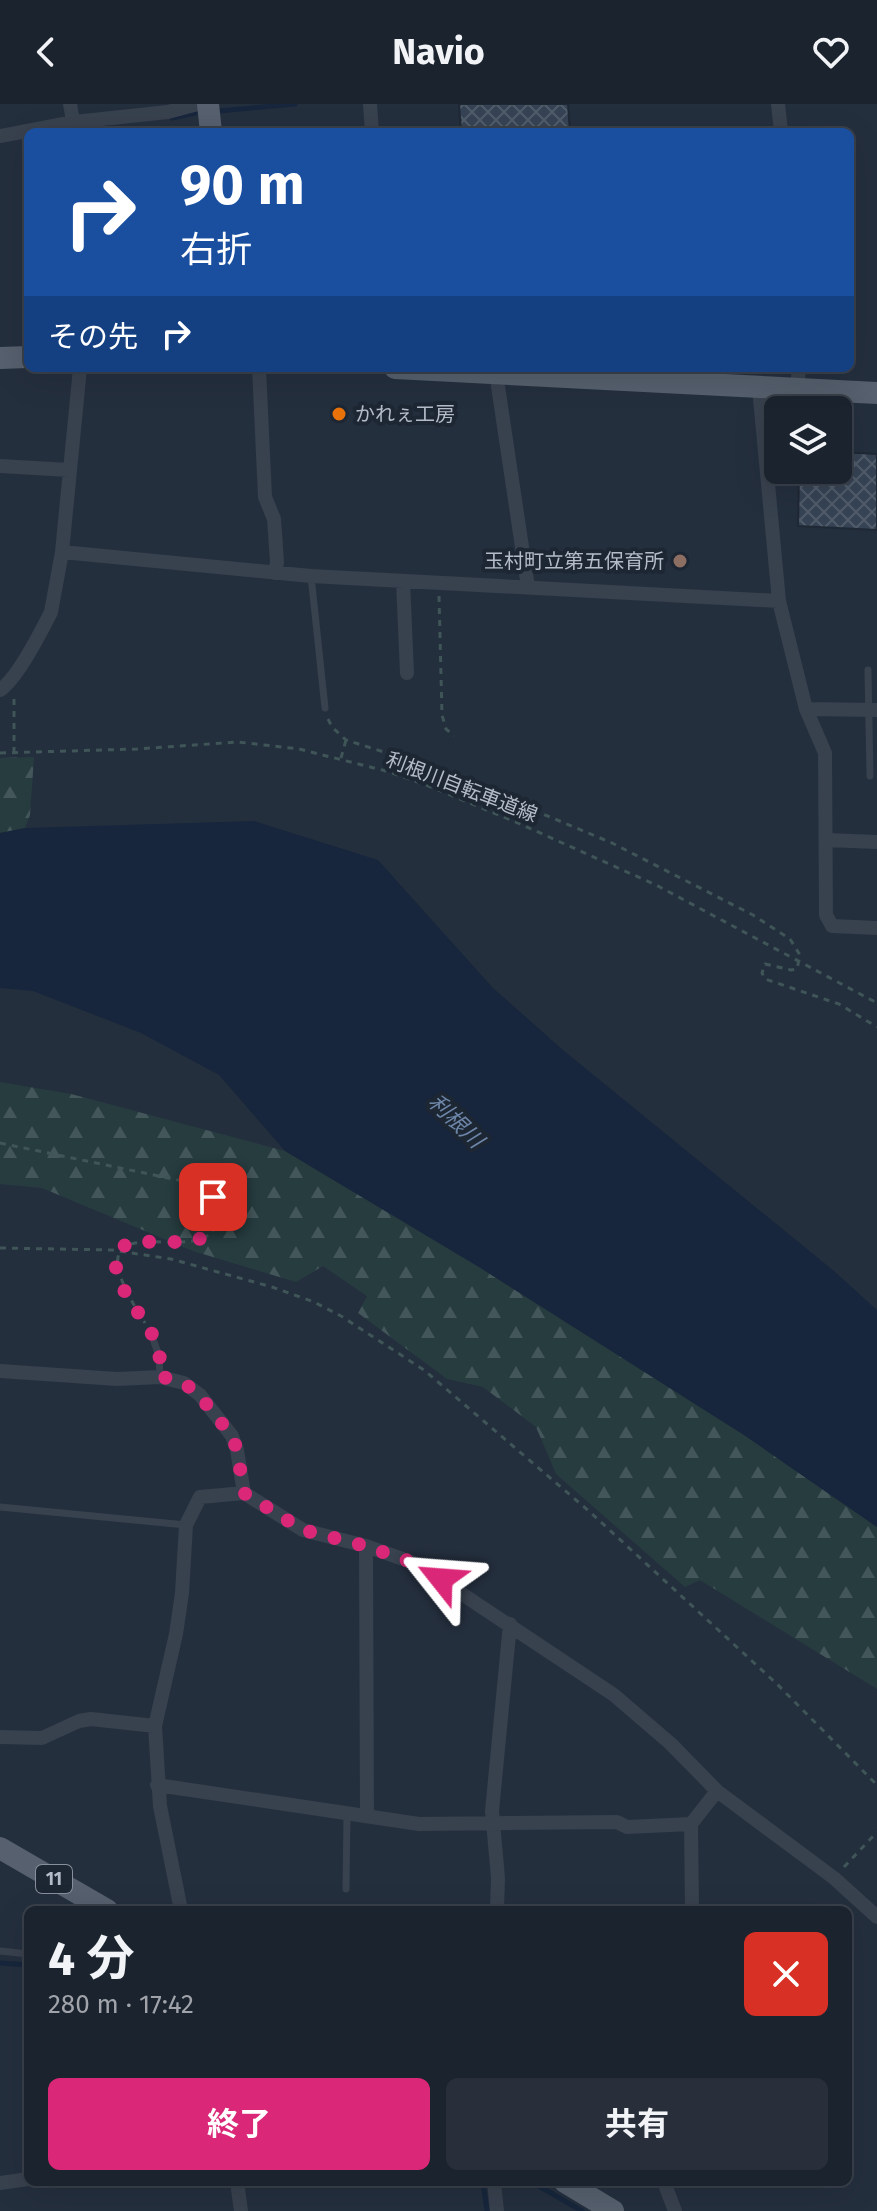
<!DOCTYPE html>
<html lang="ja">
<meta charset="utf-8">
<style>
:root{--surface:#1b232e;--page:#282f3a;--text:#f1f3f6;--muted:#a0a4aa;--line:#39404a;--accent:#db2777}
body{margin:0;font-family:"Fira Sans","Noto Sans JP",sans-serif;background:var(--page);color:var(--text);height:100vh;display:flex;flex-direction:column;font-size:30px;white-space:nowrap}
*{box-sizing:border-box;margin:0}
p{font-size:26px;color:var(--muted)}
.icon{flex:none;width:44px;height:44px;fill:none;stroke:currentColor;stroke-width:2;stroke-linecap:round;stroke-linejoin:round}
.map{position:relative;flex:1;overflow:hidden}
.sheet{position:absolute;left:24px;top:1802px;width:828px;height:280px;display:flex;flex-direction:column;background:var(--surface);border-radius:12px;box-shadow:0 8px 32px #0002,0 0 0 2px var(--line)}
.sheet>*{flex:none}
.banner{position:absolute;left:24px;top:24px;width:830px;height:244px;border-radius:12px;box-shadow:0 8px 32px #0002,0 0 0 2px var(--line);background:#1a4fa0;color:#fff;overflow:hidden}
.buttons{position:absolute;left:764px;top:292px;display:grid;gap:16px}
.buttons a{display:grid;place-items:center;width:88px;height:88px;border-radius:12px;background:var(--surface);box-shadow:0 8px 32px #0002,0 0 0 2px var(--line);font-size:40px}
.pin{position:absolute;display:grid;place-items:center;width:68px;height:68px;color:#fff;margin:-34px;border-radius:16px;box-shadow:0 4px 12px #0006}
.me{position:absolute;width:88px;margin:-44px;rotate:298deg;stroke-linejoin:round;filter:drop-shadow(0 0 6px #0008)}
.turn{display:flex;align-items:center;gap:28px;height:168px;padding:0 24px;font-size:36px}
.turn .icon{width:104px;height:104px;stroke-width:2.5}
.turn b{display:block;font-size:56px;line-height:68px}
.then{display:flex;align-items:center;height:76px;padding:0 24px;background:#0003;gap:16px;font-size:30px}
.round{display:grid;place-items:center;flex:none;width:84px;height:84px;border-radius:12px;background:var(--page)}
.head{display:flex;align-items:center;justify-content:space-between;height:136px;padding:0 24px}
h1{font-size:48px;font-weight:700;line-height:60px}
.cta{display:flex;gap:16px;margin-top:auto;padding:16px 24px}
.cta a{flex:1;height:92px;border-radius:12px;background:var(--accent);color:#fff;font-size:32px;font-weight:700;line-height:92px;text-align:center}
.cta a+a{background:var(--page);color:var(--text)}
header{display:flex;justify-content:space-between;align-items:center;height:104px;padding:0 24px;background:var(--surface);font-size:36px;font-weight:700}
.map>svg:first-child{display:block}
</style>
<header><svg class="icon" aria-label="back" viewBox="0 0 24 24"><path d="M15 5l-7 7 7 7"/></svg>Navio<svg class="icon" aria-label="heart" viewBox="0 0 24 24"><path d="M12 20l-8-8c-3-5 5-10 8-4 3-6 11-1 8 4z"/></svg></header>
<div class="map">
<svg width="877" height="2107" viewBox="0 0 877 2107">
<defs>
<pattern id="forest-firs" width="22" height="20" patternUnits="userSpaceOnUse" patternTransform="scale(2)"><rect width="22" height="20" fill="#263c3f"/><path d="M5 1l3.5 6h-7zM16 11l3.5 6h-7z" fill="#435659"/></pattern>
<pattern id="building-cross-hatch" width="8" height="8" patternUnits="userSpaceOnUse" patternTransform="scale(2)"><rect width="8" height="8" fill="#364354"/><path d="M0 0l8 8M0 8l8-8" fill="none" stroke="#515c6b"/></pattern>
</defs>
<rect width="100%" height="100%" fill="#242f3e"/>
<path fill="url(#forest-firs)" d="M34,653l-4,58 -5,13 -25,5v-75z
M0,978l71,12 214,57 194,116 265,168 133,92v162l-177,-109 -15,7 -129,-113 -20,-47 -53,-40 -36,-8 -89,-66 9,-17 -44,-30 -27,16 -103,-31 -151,-63 -42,-4z"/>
<path fill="#17263c" d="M254,717l124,39 115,128 70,62 271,221 43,39v217l-133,-92 -265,-168 -194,-116 -66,-76 -78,-42 -108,-42 -33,-3v-155l25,-5z"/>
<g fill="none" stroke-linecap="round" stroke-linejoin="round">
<path stroke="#17263c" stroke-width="5" d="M219,7l76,-7
M172,14l23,-5
M81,24l26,-3
M0,1859l28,2
M483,2078l4,29
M532,2078l50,29"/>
</g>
<path fill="url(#building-cross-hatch)" stroke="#1f2835" stroke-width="2" d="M459,0h109l2,28h-109z
M838,348l39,2v76l-79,-4 1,-56h39z"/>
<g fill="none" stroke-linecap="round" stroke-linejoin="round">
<path stroke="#3f5557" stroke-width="3" stroke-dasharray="6 6" stroke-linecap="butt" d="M439,492l3,119 4,14 8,7
M328,615l4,8 14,13 85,27 181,76 141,72 37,24 10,16 -3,14 -6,1 -26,-6 -3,9 3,6 74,25 38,23
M0,649l137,-4 101,-7 61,7 87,22 40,14 92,38 138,62 221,118
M14,649v-56
M341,654l5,-18
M0,1039l202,42c9,10 17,19 15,33 -5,62 -161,-33 -72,105
M0,1144l112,2 59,9 101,28 42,15 27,14 83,54 166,142 187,172 100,101
M844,1763l33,-35"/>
<path stroke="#38414e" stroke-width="7" d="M311,472l14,132
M868,566l2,106
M151,1229l8,23 1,20
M0,1403l186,18
M346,1785l1,-76
M0,1847l28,3"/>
<path stroke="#38414e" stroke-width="14" d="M70,0l5,28
M370,0l2,28
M778,0l3,28
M0,32l74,-14 94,-10 30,-8
M259,264l6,129 9,22 3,43 -2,11
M496,269l32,214
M759,284l20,213 27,108 19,44 1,162 6,11 45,2
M797,286l2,-22
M0,362l69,4
M62,448l249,24 468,25
M403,477l4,92
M0,586c17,-11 41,-58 51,-78l11,-60 18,-184
M806,605l71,1
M826,736l51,2
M0,1267l117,8 43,-2 24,6 16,12 32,41 5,14 7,43
M366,1442l1,270
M0,1633l42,1 37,-17 12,-2 64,7
M157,1681l262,39 198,-2 10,5 64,-3
M181,1806l-21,-104 -5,-80 21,-92 6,-41 4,-68 14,-28 44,-4 59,37 63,16 51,18 197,131 57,49 46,47 117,87 43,39
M497,1806l1,-32 -6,-67 18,-187
M692,1806l-1,-86 26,-33
M237,2078l4,29
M494,2078l3,29
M664,2078l11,29
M0,2079l28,-4"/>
<path stroke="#56606e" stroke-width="22" d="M208,0l3,28
M0,254l28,-1
M395,264l482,25
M0,1744l107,62
M565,2078l48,29"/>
</g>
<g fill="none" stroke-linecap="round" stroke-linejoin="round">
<path stroke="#db2777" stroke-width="14" stroke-dasharray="0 25.2" d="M213,1093c25,74 -82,27 -95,55 -12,27 27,65 37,88 5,11 6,25 5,37l14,2 21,11 37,46 5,14 7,43 59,37 63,16 51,18 24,15"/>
</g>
<circle fill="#e8710a" stroke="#1d2633" stroke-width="3" cx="339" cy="310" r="8"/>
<circle fill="#8d6e63" stroke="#1d2633" stroke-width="3" cx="680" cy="457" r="8"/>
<g text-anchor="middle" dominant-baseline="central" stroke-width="8" stroke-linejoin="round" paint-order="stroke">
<rect fill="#1d2633" stroke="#878f9c" stroke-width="2" x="36" y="1761" width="36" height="28" rx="6"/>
<g font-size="18" font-weight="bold" fill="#b4bcc9">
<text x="54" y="1775">11</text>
</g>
<g font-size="20" fill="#b4bcc9" stroke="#1d2633" text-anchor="start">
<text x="355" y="310">かれぇ工房</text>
<text x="664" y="457" text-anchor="end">玉村町立第五保育所</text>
</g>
<g font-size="20" fill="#b4bcc9" stroke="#1d2633">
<text transform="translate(462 683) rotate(21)">利根川自転車道線</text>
</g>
<g font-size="22" font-style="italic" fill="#6d86a8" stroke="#1d2633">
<text transform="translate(456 1017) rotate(44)">利根川</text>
</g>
</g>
</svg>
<div class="buttons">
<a><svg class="icon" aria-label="layers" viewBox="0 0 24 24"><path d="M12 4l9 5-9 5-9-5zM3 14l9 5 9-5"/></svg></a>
</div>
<div class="pin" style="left:213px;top:1093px;background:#d93025"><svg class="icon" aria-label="arrive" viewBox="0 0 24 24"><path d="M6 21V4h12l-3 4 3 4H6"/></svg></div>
<svg class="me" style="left:441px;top:1475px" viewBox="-20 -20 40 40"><path d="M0-17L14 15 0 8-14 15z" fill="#db2777" stroke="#fff" stroke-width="4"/></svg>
<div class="banner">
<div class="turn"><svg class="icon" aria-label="right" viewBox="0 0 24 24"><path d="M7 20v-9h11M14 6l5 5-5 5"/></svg><div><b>90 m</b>右折</div></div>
<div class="then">その先<svg class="icon" aria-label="right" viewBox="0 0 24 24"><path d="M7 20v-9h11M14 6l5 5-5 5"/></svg></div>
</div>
<section class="sheet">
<div class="head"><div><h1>4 分</h1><p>280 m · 17:42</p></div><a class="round" style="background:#d93025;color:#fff"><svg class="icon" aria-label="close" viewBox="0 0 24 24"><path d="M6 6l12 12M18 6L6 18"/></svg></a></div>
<div class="cta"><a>終了</a><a>共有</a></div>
</section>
</div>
